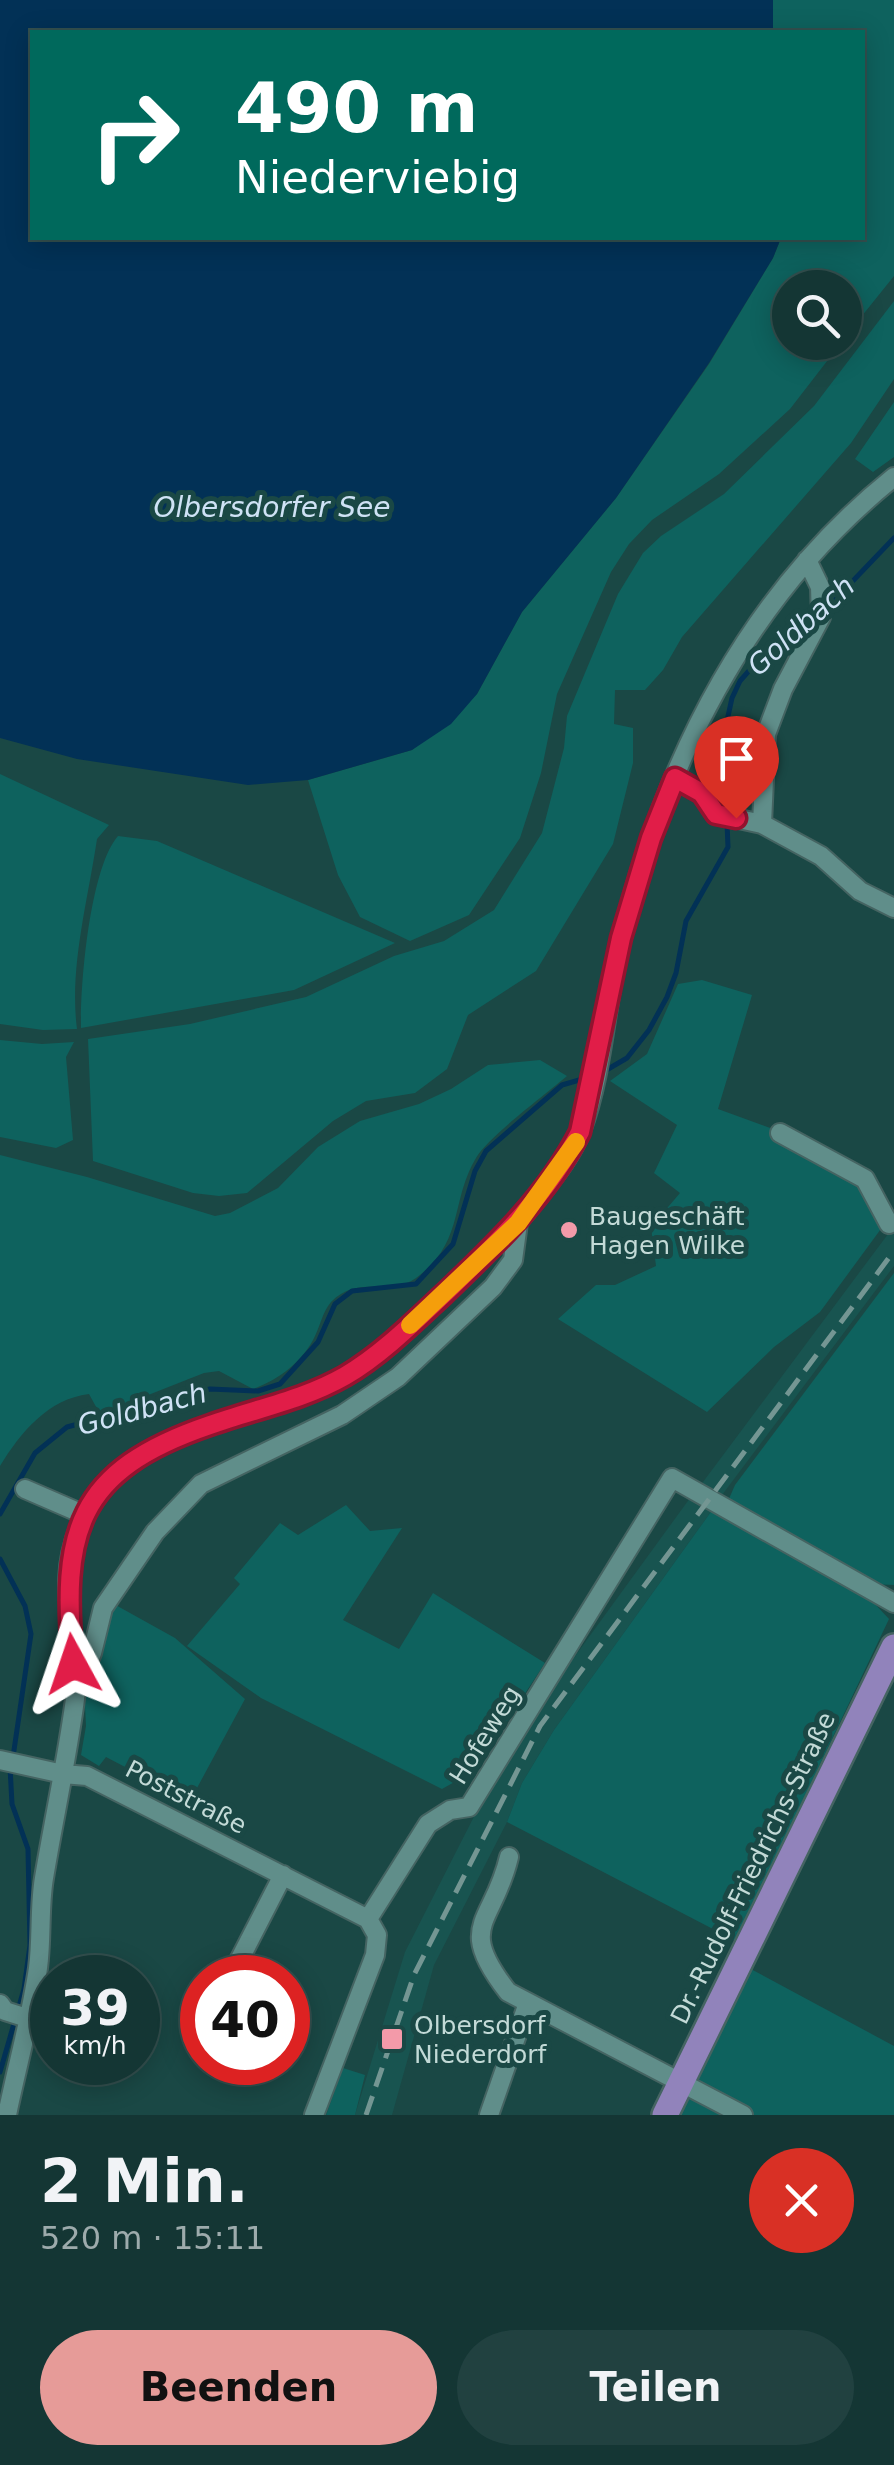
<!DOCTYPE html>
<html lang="de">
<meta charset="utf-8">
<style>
:root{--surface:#143634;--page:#214140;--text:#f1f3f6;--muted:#9dabac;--line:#33504f;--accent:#e69b98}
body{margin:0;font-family:"DejaVu Sans",sans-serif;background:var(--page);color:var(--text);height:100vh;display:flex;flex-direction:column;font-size:38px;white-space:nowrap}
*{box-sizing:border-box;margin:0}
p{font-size:32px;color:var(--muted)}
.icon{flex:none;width:55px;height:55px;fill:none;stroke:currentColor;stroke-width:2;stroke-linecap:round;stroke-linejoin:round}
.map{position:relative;height:2115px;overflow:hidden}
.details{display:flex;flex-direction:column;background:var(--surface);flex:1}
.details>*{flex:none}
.top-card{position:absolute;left:30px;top:30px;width:835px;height:210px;border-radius:0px;box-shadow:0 5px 25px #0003,0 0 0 2px var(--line);background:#00695c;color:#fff;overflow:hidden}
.fabs{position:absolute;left:772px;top:270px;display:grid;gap:20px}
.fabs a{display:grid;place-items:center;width:90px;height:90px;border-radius:50%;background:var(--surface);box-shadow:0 5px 25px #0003,0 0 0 2px var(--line);font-size:50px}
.speed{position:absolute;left:30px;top:1955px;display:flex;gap:20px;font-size:50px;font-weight:700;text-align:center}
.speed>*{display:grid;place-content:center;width:130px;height:130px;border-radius:50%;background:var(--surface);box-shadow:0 5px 25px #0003,0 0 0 2px var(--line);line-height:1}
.speed small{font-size:25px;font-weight:400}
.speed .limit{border:15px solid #d22;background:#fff;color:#111}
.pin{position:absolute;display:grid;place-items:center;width:85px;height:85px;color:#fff;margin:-102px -42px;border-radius:50% 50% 50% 0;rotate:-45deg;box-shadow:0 0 10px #0007}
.pin .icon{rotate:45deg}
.me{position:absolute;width:110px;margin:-55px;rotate:355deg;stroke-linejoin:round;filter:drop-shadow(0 0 8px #0008)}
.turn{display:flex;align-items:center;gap:35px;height:210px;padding:0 40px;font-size:45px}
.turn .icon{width:130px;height:130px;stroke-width:2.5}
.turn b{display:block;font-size:70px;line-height:85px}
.round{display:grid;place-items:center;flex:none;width:105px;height:105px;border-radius:52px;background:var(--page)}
.summary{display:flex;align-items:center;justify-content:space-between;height:170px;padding:0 40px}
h1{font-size:60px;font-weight:600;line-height:75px}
.primary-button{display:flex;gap:20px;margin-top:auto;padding:20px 40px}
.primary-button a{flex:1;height:115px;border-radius:60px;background:var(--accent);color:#111;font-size:40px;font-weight:600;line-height:115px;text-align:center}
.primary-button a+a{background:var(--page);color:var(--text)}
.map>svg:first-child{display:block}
</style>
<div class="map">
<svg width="894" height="2115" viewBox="0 0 894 2115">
<rect width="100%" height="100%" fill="#1a4845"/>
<path fill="#185450" d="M894,1226v40l-175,233 -19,-13z
M693,1494l20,15 -159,221 -32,53 -15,39 -73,143 -42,150h-37l50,-163 80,-157 77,-121z"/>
<path fill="#0e625e" d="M773,0h121v276l-49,61v-49h-55v54l51,1 -51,66 -71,65 -67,46 -23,24 -18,28 -54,122 -16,79 -21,65 -51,77 -59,26 -50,-24 -22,-42 -30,-95 104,-30 65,-56 45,-82 94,-114 93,-134 64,-106 8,-20h81v-206h-89z
M894,301v78l-43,64 -169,194 -19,33 -18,20h-30l-1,34 19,4v35l-20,81 -77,127 -68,44 -21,54 -32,24 -49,8 -33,20 -86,72 -28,3 -26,-3 -100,-32 -5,-122 102,-15 116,-27 88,-41 50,-15 50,-31 48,-77 22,-85 3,-32 51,-122 25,-41 18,-17 63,-42 90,-88z
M894,402v55l-21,15 -18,-13z
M0,774l109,51 -12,14c-9,61 -28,129 -20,190l-34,1 -43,-6z
M118,836l39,5 238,102 -101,47 -213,38c-1,-44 9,-160 37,-192z
M702,980l50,15 -34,114 74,27 73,43 21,43 -66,90 -46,35 -67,65 -149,-93 38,-34h19l41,-19 -5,-39 29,-34 -26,-20 23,-48 -67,-44 37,-27 31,-70z
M0,1040l42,4 32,-2 -8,15 7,83 -17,8 -56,-11z
M540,1060l27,16c-22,19 -78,60 -91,82 -26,43 -11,84 -60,120 -25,19 -58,-4 -85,24 -8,9 -11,24 -16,34 -12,26 -37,44 -62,53l-34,-18 -15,2 -104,41 -11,-20c-41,5 -68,38 -89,72v-311l87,22 128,39 15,-3 48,-25 40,-41 42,-26 59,-17 32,-15 37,-24z
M894,1273v312l-23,-1 -143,-83 7,-16z
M346,1505l24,26 32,-3 -59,92 56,29 34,-56 112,70 -71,108 -32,18 -181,-91 -74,-52 53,-62 -6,-6 46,-55 18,12z
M713,1509l162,95 14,15 -153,322 -229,-119 15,-39 32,-53z
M112,1603l63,35 70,61 -55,102 -84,-44 -7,9 -18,-11 5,-29 -2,-41 11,-15 1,-23z
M749,1968l145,78v69h-223z
M343,2068l22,7 -10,40h-29z"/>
<path fill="#023156" d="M0,0h773v32h-741v206h749l-8,20 -64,105 -93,135 -94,114 -45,82 -26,30 -39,26 -104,30 -60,5 -171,-26 -77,-21z"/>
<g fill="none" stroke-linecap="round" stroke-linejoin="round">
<path stroke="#023156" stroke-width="5" d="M827,608l67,-70
M726,812l-8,-50 14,-64 8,-17 30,-34 47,-34
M603,1072l24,-14 22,-28 18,-33 9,-24 10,-52 42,-74 -1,-24
M0,1514l35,-61 32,-26 143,-38 48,2 22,-7 38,-42 17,-38 17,-13 64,-7 37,-40 22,-73 11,-20 76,-66 31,-9
M0,1559l25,47 6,28 -18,123
M0,2072l24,-83 6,-44 -2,-96 -16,-45 -2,-37"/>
<defs>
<path id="minor" d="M675,778l27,15 14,21 46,10 59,32 39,35 34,17
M762,824l4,-90 17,-45 38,-72 -1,-30 -13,-27
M780,1133l85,46 24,45
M25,1489l60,26
M78,1688l14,-35 11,-45 52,-76 46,-48 141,-69 56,-38 95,-90 20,-27 5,-37
M0,1760l63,14 24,2 281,143
M509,1857c-16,68 -54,67 -1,135l235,123
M368,1919l60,-95 22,-14 19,-3 203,-329 222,125
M230,1978l53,-103
M0,2004l5,7 22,7
M7,2115c10,-49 24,-98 31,-147 4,-30 1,-61 6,-90 10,-60 23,-119 31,-179 7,-63 -24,-111 7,-178 50,-105 177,-93 264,-146 45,-28 84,-68 122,-104 22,-21 45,-41 63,-65 18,-23 40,-48 50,-75 22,-57 24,-127 39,-187 44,-182 126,-348 274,-467
M314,2115l61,-160 2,-20 -9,-16
M489,2115l39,-112"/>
<path id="major" d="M665,2115l229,-468"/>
</defs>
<use href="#minor" stroke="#456462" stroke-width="22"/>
<use href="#major" stroke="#456462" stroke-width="30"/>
<use href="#minor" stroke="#608e8a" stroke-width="18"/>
<use href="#major" stroke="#9183bb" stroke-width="25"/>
<path stroke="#749693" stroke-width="5" stroke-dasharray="20 10" stroke-linecap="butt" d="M366,2115l48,-140 126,-249 354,-475"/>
</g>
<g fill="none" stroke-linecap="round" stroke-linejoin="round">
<defs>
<path id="route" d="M73,1664c-12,-132 2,-193 137,-239 45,-16 93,-25 135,-49 36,-21 69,-54 99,-82 52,-50 103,-98 136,-162l41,-194 30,-100 24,-60 27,15 14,21 20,4"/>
</defs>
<use href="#route" stroke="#92132f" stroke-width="25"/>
<use href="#route" stroke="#e11d48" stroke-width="18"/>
<path stroke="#f59e0b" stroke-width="18" d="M410,1325l108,-102 58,-81"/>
</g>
<g fill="#f39aa9" stroke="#1a4845" stroke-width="4">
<circle cx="569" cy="1230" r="10"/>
<rect x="380" y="2027" width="24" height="24" rx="5"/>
</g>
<g text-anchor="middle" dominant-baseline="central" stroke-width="10" stroke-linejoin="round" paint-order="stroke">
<g font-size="25" fill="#c3dad7" stroke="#1a4845" text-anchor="start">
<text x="589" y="1216">Baugeschäft<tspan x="589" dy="29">Hagen Wilke</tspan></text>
<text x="414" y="2025">Olbersdorf<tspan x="414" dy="29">Niederdorf</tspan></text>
</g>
<g font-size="25" fill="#c3dad7" stroke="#1a4845">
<text transform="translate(485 1735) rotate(-58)">Hofeweg</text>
<text transform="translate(186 1797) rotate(27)">Poststraße</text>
<text transform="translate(753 1868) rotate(-64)">Dr.-Rudolf-Friedrichs-Straße</text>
</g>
<g font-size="28" font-style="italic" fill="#cfe2f5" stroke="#1a4845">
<text x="272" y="507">Olbersdorfer See</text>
<text transform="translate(801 626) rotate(-42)">Goldbach</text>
<text transform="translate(142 1409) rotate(-15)">Goldbach</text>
</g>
</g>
</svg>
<div class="fabs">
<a><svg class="icon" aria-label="search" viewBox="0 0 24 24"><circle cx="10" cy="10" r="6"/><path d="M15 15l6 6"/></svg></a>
</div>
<div class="speed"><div>39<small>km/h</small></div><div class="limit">40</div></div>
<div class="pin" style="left:736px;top:818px;background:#d93025"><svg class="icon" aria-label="arrive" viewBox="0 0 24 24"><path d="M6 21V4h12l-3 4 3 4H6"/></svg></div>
<svg class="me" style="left:73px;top:1664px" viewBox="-20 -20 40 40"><path d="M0-17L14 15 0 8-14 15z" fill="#e11d48" stroke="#fff" stroke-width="4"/></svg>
<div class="top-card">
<div class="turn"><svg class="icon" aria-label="right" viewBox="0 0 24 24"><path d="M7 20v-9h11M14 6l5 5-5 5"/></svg><div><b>490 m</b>Niederviebig</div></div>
</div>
</div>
<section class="details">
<div class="summary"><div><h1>2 Min.</h1><p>520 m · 15:11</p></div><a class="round" style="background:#d93025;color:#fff"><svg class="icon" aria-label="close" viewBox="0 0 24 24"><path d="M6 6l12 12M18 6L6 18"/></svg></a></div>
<div class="primary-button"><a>Beenden</a><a>Teilen</a></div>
</section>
